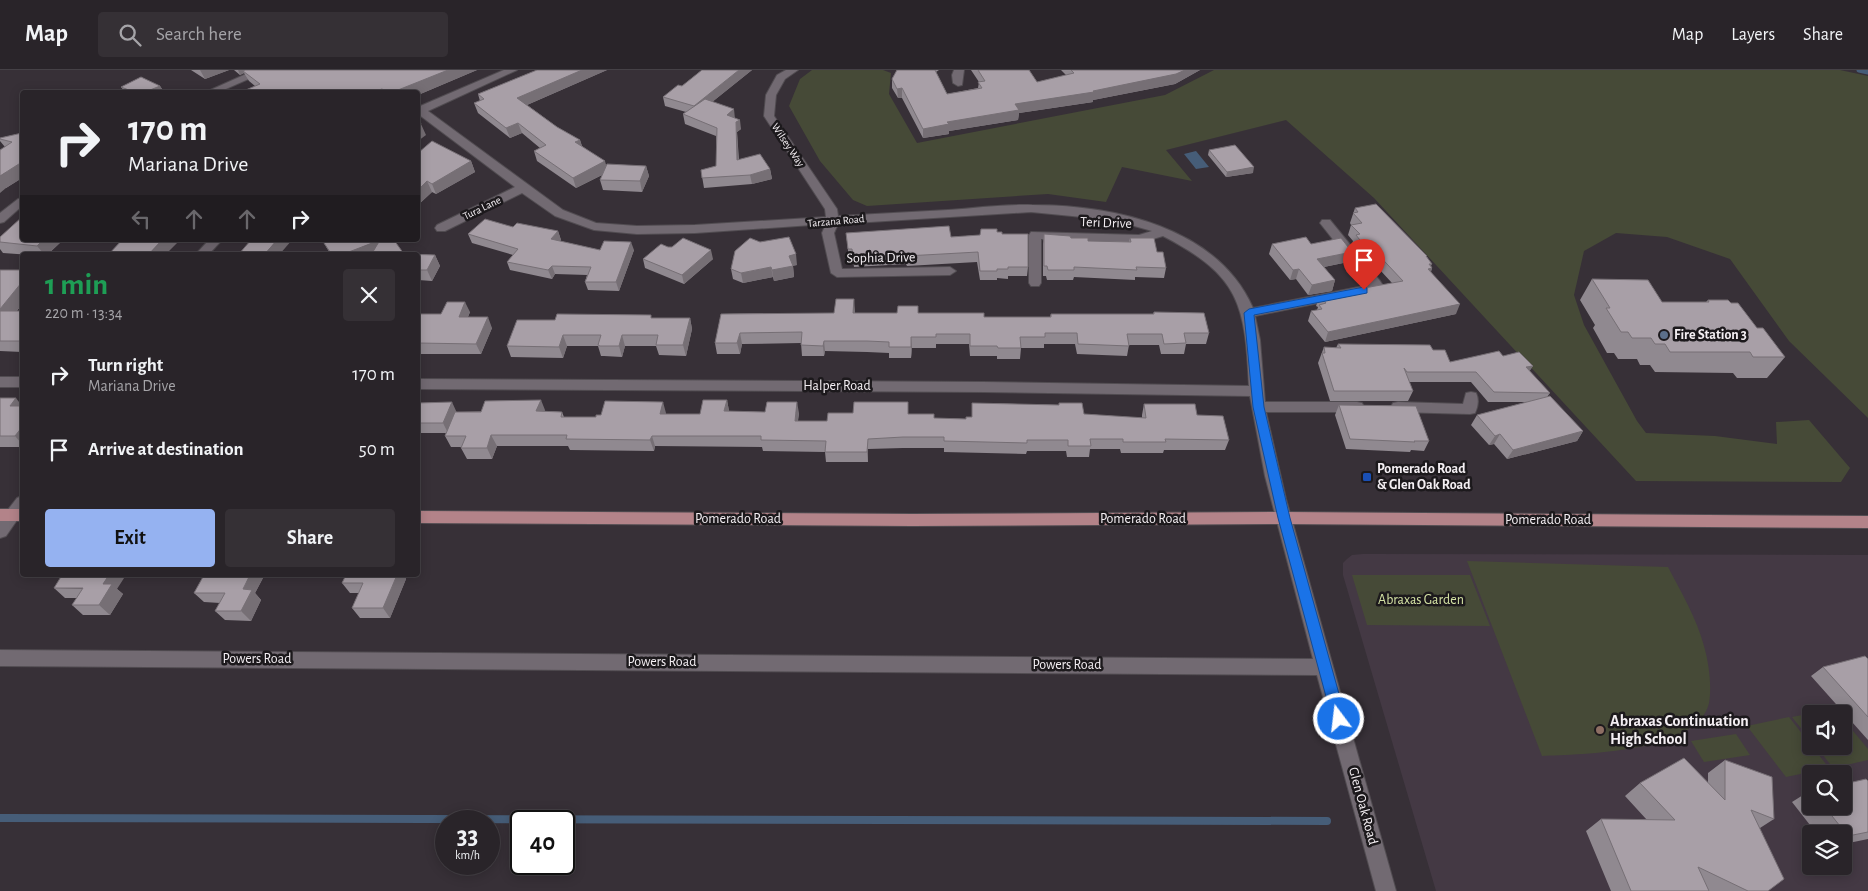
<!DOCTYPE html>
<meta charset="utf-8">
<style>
:root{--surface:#292429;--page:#353035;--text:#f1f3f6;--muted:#a5a4a8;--line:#454146;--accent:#95b2f1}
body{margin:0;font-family:"Alegreya Sans",sans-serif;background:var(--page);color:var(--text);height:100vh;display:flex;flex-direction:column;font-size:19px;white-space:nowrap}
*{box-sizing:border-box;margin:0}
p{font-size:16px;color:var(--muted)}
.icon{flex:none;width:28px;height:28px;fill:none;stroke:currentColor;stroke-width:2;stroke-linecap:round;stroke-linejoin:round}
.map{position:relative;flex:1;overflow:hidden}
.panel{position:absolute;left:20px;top:182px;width:400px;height:325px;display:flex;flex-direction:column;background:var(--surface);border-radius:5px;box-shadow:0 2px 12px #0003,0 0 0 1px var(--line)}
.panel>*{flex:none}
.banner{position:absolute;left:20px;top:20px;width:400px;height:152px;border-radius:5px;box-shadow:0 2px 12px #0003,0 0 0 1px var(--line);background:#292429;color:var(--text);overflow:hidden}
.fabs{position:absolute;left:1802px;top:635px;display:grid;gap:10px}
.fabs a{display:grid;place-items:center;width:50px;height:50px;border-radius:5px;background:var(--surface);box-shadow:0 2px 12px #0003,0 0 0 1px var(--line);font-size:25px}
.speed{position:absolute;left:435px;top:740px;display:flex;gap:10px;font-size:25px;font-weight:700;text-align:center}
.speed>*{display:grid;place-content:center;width:65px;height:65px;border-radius:50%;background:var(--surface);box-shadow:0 2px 12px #0003,0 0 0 1px var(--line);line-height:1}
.speed small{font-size:12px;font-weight:400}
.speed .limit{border:2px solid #111;border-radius:8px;background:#fff;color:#111}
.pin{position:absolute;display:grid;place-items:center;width:42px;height:42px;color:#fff;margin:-51px -21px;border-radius:50% 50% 50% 0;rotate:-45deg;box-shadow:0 0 5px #0007}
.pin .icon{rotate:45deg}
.me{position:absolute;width:55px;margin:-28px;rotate:345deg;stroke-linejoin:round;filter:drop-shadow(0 0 4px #0008)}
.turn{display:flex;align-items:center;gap:18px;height:105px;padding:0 25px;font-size:22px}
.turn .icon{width:65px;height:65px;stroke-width:2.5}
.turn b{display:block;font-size:35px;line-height:42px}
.lanes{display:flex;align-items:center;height:48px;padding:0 25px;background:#0003;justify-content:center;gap:25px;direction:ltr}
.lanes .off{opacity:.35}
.round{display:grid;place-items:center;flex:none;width:52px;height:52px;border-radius:5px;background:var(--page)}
.head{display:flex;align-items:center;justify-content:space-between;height:85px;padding:0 25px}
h1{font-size:30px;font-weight:700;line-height:38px;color:#1e9e55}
.cta{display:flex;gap:10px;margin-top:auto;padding:10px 25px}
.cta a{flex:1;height:58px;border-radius:5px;background:var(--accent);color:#111;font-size:20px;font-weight:700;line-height:58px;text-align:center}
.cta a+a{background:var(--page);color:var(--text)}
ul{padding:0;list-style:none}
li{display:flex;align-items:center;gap:15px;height:75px;padding:0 25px}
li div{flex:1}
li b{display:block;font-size:19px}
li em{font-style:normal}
header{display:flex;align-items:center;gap:30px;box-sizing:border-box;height:70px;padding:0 25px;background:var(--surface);border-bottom:1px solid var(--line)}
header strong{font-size:24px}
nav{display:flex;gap:28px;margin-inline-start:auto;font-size:18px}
.search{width:350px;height:45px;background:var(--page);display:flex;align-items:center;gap:12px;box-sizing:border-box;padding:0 18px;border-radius:5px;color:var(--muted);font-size:19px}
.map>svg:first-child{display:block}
</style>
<header>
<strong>Map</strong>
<div class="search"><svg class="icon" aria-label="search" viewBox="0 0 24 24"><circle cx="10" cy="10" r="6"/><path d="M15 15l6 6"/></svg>Search here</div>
<nav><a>Map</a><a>Layers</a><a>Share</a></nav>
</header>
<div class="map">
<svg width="1868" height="821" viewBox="0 0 1868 821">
<rect width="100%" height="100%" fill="#373037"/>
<path fill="#443944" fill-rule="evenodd" d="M1363,484l505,1v336h-432l-93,-316v-12l4,-4 5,-4zM1811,644h33v32h-33zM1811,704h33v32h-33zM1811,764h33v32h-33z"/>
<path fill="#464a37" d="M812,0h71l8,3 -2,21 28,49 248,-48 49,-25h626l28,6v342l-79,-77 -59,-82 -63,-22 -51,-4 -32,18 -10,44 10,30 53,96 9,12 69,3 62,8 -1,-22 33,-2 41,48 -9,14 -205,-1 -262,-283 -88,-78 -120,30 26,31 -70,-14 -16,35 -58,-8 -181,12 -14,-6 -33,-39 -31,-55 11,-27z
M1467,491l201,6c13,25 29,52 36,79 5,18 8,40 5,57 -11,50 -128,51 -167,53z
M1352,505h118l20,51 -123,-1z
M1834,639l5,5h-28v27l-19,-24z
M1789,647l40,51 -43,9 -39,-51z
M1844,650l24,29v11l-35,8 -17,-22h28z
M1736,664l14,21 -46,7 -13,-21z"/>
<path fill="#465d78" d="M1196,81l13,16 -13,2 -12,-15z"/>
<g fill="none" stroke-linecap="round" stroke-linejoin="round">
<path stroke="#465d78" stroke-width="5" d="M1859,0l9,2"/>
<path stroke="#465d78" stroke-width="8" d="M0,748l1327,3"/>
<defs>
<path id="minor" d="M255,0h14l-50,22h-13z
M504,0h13l-89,41 135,99 33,13 41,3 58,-1 131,-8 -1,-8 -61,-93 2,-21 11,-20 9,-5h12l-13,9 -9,16 -2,21 63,93 1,7c37,-2 73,-4 110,-6 28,-2 56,-6 84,-5 80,0 185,21 221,103l116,-23 -49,-62 2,-3h8l50,61 2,3 -4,7 -123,25 5,24 5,62h92l5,1 2,4 -2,4 -5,1h-91l20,87 110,392h-20l-59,-216 -1317,-9v-16l1313,9 -48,-183 -15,-80 -267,-4 -565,-3v-10l565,3 266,4c-4,-82 -9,-110 -86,-150l-23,7 -99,-4v44l-2,3h-8l-2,-3v-48l2,-3 108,3 13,-4 -39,-11 -82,-8 -193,12 -4,9 8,36 108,-2 6,4 -6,4 -113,2 -6,-4 -9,-40 4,-9 -131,9 -58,1 -43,-4 -39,-14 -33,-23 -77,38h-8l-2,-3 2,-3 78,-38 -97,-73v-7z
M954,0h10l-2,15 -4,1 -5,-3 -1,-8z
M22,128v8l-18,16 -4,1v-10l18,-14z
M209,170h13l-14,15h-13z
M0,307h22v10h-22z
M1471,322l5,1c3,6 2,14 -1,20l-5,1 -72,-2 -5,-1 -2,-4 2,-4 5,-1 65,2 3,-11z
M22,426v17l-16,23 -6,2v-18l17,-22z"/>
<path id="major" d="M0,439h22v12h-22z
M418,441l494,3 372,-2 584,4v12l-584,-4 -372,2 -494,-3z"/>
</defs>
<use href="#minor" stroke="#514c51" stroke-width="2"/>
<use href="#major" stroke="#514c51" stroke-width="2"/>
<use href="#minor" fill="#726a72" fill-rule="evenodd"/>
<use href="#major" fill="#b38389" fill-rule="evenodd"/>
</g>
<path fill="#908990" d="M191,0h38l-24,9z
M234,0h243l-59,25v-3h-177l14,-6 -6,-5 -5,-8 -4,2z
M537,0h70l-80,35 30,22 23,13 2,6 24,19 40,1 3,10 -7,16 -39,-2 -3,-10 2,-5 -26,13 -39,-27 -3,-10 6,-3 -18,-15 -12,5 -32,-25 -4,-10 6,-2 -2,-7z
M702,0h50l-40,32 23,16 6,11 -4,3 2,28 31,9 2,10 -20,5 -48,4 -3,-18 15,-4v-30l-31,-12 -2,-10 3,-2 -21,-6 -2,-9 19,-11z
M897,0h42l-3,2 11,22 31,-6 1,-6 -8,-12h58l8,12 29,-7 -5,-5h139l-25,14 -82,16v2l-74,11 -1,7 -69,11v3l-26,4 -21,-40h-4l-6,-10v-9z
M160,16l4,6h-39l-4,-5z
M22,63v45l-16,10 -1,-41 -5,-6v-3z
M1209,80l44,23 -27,4 -18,-22z
M418,83l53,8 4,11 -39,22 -4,-2 -14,13z
M1355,138l72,49 5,11 -1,4 25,42 -131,28 -17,-21 3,-10 6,-1 1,-3 -2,-1 4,-10 72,-13 -24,-26 -4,1 -12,-14 1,-3 -5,-6 3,-10 -1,-2z
M513,157l45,4 3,9 -1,1 40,9h34l-15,41 -31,-1 -3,-8 2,-7 -32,-1 -3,5 -42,-9 -3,-8 6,-7 -41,-12 -4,-9z
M997,162l5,2 26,33 -1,9h-19v3l-11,-1v2h-17l-3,-18 -70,4 -1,-2 -52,3 -1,-8h-4l-3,-26 105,4 29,-2z
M1044,164l44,7 41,1 1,-4 27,14 9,16 -2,10 -29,-1v3l-61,-3 -1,3h-26l-1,-4h-3v-32z
M0,167l22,3h41l-16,15h-16l-28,-2 -3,-4z
M322,170l82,14 31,1 5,11 -8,15 -14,-1v-25h-87z
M1272,174h39l41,8 -4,10 -24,5 11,13 -3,11 -24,4 -12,-16 -6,1 -21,-26z
M668,177h4l41,12 -29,25 -39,-16 -2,-9z
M797,195l-4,1 1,11 -20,4 -1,-4 -30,6 -10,-4 -2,-10z
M0,200h22v34l-5,7h5v41l-22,-1z
M1592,209l70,23h44l2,-2 23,3 26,25 28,29 -18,21h-30l-4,-5 -78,-1 -5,-7h-10l-3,-6h-19l-4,-6h-7l-14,-25 2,-3 -15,-25z
M855,240v3h63l66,4h66l1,-3h102l1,-2 55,21 -3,11h-20l-2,10h-23l-2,-9h-30l-2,11 -50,-2 -2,-10h-31v4h-23l-1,11h-23v-3h-27l-1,-12h-33v4h-24l-1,10h-22v-5l-22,-1 -42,-1 -1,5h-22l-1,-13 -59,1 -2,10h-23l-2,-11 6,-29 113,-1z
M470,242l-2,5 24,11 -11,26h-63v-40h23z
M652,248h38l2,11 -6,27 -27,-1 -3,-9h-31l-3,11 -18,-1h-3l-3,-10h-31l-4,12 -52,-1 -4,-11 48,-26z
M1338,274l95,6 17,12 53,-6 30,10 -4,5 21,22 -3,4 36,34 -6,10 -70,18 -13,-15 -5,1 -18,-20 6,-10 50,-13h-39l-17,-20h-62l4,9 -5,10h-78l-12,-38 6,-16 12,1z
M0,328l22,8v41h-22z
M727,330l2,11 70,2 -1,8h29l81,-7 26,4 32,1 6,-2v-14l87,2v-2l25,11 58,4v-3l2,-11 53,11 32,25 -4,10h-61l-1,3h-42l-1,-4h-30l-1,8h-22l-1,-6h-39l-1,3 -82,-2v-4h-41l-35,1v13h-42l-1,-10 -62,-1 -1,-4 -107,-1 -1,5 -84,-1 -2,-4h-71l-5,13h-25l-6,-11 1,-1h-11l-6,-11 1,-3h-28v-30l39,9 88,-2 -1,1 18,1 2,5h32l70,-4 -1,1h35z
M1339,335l90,36 -5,10 -13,-1 -1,2 -64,-3 -11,-34z
M346,505h58l2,4 -16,39h-30l-8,-10 7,-15h-9l-8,-10z
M263,508l-8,15 6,7 -10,21 -26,-1 -10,-9 5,-8 -16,-1 -10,-9z
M54,518l63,1 6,5 -13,21h-27l-11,-10 5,-7h-12z
M1868,589v81l-57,-64 12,-9z
M1725,690l49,59 -14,9 8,63h-157l-25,-60 15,-12 46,1 -22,-24 15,-13h68v-10z
M1868,711v58l-24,5v-10h-27l-25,-32 19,-12v16h33z"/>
<path fill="#766f75" d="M200,0h29l-24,9z
M238,0h13l-8,1 1,2 -4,2z
M448,0h29l-59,25v-3h-25z
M582,0h25l-87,38 -3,-10z
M739,0h13l-56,45 -2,-9z
M1185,0h15l-25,14 -82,16v2l-74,11 -1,7 -69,11v3l-26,4v-9l24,-7 68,-18 78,-13z
M160,16l4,6h-19z
M902,18v10h-4l-1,-9z
M382,19l2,3h-12z
M734,39l1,10 -8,-4z
M740,50l1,9 -4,3 2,38 -2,-10 -1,-38z
M518,53l4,10 -12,5 -4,-10z
M421,54l5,11 -8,6v-14z
M580,70l3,10 -8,-8z
M471,91l4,11 -39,22 -4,-10z
M605,91l3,11 -32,16 -3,-10z
M22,92v16l-16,10 -6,5v-17z
M646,96l3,10 -7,16 -2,-11z
M1254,97l-1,6 -27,4 1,-5z
M770,99l2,10 -20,5 -2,-9z
M427,111l5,11 -14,13v-15z
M558,161l3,9 -7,8 -3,-9z
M43,170h20l-16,15h-2l-8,-9z
M162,170h18l-15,15h-17z
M277,170h15l-13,15h-15z
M380,170l-6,15h-33z
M631,172l3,8 -15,41 -3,-9z
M1372,178l-4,9 -4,1 3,-9z
M711,180l2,9 -29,25 -2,-9z
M1352,182l-4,10 -34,7 3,-10z
M796,184l1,11 -7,1 -1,-10z
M435,185l5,11 -8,15 -5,-11z
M1429,194h3l-2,4h2l-4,10z
M552,196l3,8 -3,5 -4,-9z
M793,196l1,11 -20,4 -2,-11z
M771,197l2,10 -30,6 -2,-10z
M1299,199l-3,10 -6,1 3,-10z
M1335,210l-3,11 -24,4 4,-10z
M22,212v22l-14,18 -8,-9v-4z
M854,229l1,11 -1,13 -1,-10z
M465,232l5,10 -7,15 -4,-10z
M1460,234l-4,10 -131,28 3,-10z
M488,247l4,11 -11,26 -5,-10z
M690,248l2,11 -6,27 -3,-11z
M740,263l2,11 -2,10 -3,-11z
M563,265l4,11 -4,12 -4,-11z
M622,265l3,11 -3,11 -3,-11z
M911,267l1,11 -1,10z
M824,271l1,10 -1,5 -1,-10z
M1533,296l-6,9 -1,-8z
M16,328l6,8v7l-12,-7z
M541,330l4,10 -4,12 -5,-11z
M727,330l2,11 -2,11 -3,-11z
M452,332l5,11 -9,20 -5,-10z
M663,332l3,11 -3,11 -3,-10z
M797,332l2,11 -3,18 -1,-10z
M22,357v17l-7,-8z
M1583,361l-6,10 -70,18 6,-9z
M1500,364l-6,10 -5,1 6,-9z
M491,365l6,11 -5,13 -5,-11z
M652,366l3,10 -1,5 -4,-11z
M868,369v23l-1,-10z
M109,505h17l-9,14 6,5 -13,21 -11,-10 4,-21z
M250,505h10l3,3 -8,15 6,7 -10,21 -10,-10 2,-22z
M397,505h7l2,4 -16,39 -7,-10z"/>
<path fill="#a89fa7" stroke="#766f75" d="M245,0h203l-55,22h-6l-5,-3 -10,3h-89l-1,-1 -4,1h-37l19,-8 -17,-13z
M537,0h45l-65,28 40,29 23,13 -5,2 30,19 -32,17 -39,-27 12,-6 -28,-22 -12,5 -32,-25 10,-4 -6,-5z
M702,0h37l-45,36 -31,-9 15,-12 4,1z
M897,0h38l12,24 35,-6 -4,-6 7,-1 -7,-11h51l8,12 37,-9 -3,-3h114l-9,4 -83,17 1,1 -79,12 4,6 -72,12 2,2 -26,5 -21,-41 -5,1 -5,-10z
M141,7l19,9 -15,6h-11l-13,-5z
M705,29l29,10 -7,6 13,5 -4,2 1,38 23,-6 10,15 -20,6 -48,3 -1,-8 15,-4 1,-38 -34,-14z
M418,48l3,6 -3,3z
M22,63v29l-22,14v-26l12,-8 -12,-3v-1z
M432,71l39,20 -39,23 -5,-3 -9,9v-37z
M1235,75l19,22 -27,5 -18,-22z
M607,94l39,2 -6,15 -40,-1z
M1376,134l51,52h-1l6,8h-3l3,4 -4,1 32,35 -132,28 -17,-21 11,-2 -3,-4 7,-2 -6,-7 83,-15 -31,-33 -5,1 -11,-14 4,-1 -9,-9 11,-2 -9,-10 5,-1 -3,-4z
M22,147v23h21l-6,6 -37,-4v-5z
M485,149l28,8 4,-4 41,8 -7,8 49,11 4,-9 27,1 -15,40h-31l6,-15 -39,-1 -4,4 -41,-8 11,-13 -50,-15z
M949,156l2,11 29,-2 1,-6h16v3h5v2h26v33h-20v2h-11v2h-17l-2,-19 -72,4v-1l-53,2 -1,-8h-4l-2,-16z
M1044,164l26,2 1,2h17v3l43,1 -1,-4h24l3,14h6l3,16 -30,-1 1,3 -63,-3v3h-26l-1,-4h-3z
M789,167l7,17 -7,2 4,10 -21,4 -1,-3 -30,6 -10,-4 4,-18 15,-13 10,4z
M1306,167l5,7 30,-6 11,14 -35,7 18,21 -23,5 -13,-16 -6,1 -21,-26z
M683,168l28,12 -29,25 -39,-16 18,-15 7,3h4z
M122,170h40l-14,15h-40z
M251,170h26l-13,15h-26z
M322,170h72l10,14 31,1 -8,15h-9v-15h-47l9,-15 -39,15h-9z
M0,200h22v12l-22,27z
M1592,209l56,1 14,22h47l-1,-2h20l3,3h7l19,25h6l22,29h-32l-3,-5h-80l-5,-8h-10l-4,-6h-19l-4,-6h-7l-15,-24h4z
M836,229h18l-1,14h44l1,-7h20v7h66v4h67v-3h103v-2l50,1 5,20h-25l2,10 -22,1 -2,-10h-35l2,12 -51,-2 -1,-11h-32v4h-25l1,11h-23l-1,-2h-27v-12h-34v3h-25v10h-22v-5l-22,-1h-43l-1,5 -22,-1 1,-13 -62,1 -3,10h-22l6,-29 113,-1z
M447,232h18l-6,15h29l-12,27 -58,-1v-29h23z
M0,241h22v27l-2,3h-20z
M557,244l94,1v3h39l-7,27h-27l2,-10h-36l-3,11h-19l-2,-1 3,-10h-38l-4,12 -52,-1 10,-26h38z
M1338,274l92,1 3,5h12l5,12 49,-11 4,5 16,-4 14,14 -7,1 24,26 -56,-1 -18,-20h-69l-3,-4 9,23h-79l-12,-38h3l-1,-6 17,1z
M1550,326l33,35 -70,19 -13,-16 -5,2 -18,-21z
M0,328h16l-6,8h12v21l-7,9h-15z
M541,330l-5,11 26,1 -1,5h35v-2h5l4,-14 58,1 -3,12h40l3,-14h24l-3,11 41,1 2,-10h30l-2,19h32l1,-8h25l1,-11h54v12h26v4l32,1v-2h6v-14l87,2v-2h23l2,11 62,4 -2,-14h51l2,11 26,1 6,24 -64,-1 1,3h-43v-3h-33l1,7h-23v-6h-41v3l-83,-2v-4h-41l-35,2 -1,13h-42l1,-11 -65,-1v-4h-109l-2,4 -84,-1 1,-4h-76l-4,13h-26l5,-12h-21l10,-24h26l4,-11z
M452,332l-9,21h-25v-20z
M1339,335l77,1 13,35h-15l1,1 -65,-3z
M62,505h47l-6,9h9l-13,21h-27l11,-17h-29z
M204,505h46l-7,14 9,1 -11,21h-26l10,-18h-31z
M346,505h51l-14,33h-31l11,-25h-21z
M1865,586l3,3v58l-45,-50z
M1684,688l41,42v-40l47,17 2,42 -23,-9 33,69 -16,12h-20l-50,-24 11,24h-78l-30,-72 74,1 -35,-37z
M1866,709l2,2v51l-20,4 -24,-30h20v-22z"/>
<path fill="#1a73e8" stroke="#114b97" d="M1364,217l3,1v5l-113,22 10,92 26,111 56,201 -2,4 -5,2 -5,-2 -2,-4 -54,-201 -25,-111 -9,-94 5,-4z"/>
<circle fill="#5c6f8a" stroke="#1c191c" stroke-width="2" cx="1664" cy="265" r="5"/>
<rect fill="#1a4fb4" stroke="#1c191c" stroke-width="2" x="1362" y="402" width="10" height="10" rx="2.5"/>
<circle fill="#8d6e63" stroke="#1c191c" stroke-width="2" cx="1600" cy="660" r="5"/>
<g text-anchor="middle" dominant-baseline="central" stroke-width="5" stroke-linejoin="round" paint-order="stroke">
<g font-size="11" fill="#f4eff3" stroke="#1c191c">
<text transform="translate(788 75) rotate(56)">Wilsey Way</text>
<text transform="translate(482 138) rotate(-26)">Tura Lane</text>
<text transform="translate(836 151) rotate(-5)">Tarzana Road</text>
</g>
<g font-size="14" fill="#f4eff3" stroke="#1c191c">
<text transform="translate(1106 153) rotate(2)">Teri Drive</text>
<text transform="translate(881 188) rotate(-1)">Sophia Drive</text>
<text x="837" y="316">Halper Road</text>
<text x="738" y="449">Pomerado Road</text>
<text x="1143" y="449">Pomerado Road</text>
<text x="1548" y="450">Pomerado Road</text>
<text x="257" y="589">Powers Road</text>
<text x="662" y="592">Powers Road</text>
<text x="1067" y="595">Powers Road</text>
<text transform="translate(1363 736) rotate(75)">Glen Oak Road</text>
</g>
<g font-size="14" font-weight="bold" fill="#f4eff3" stroke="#1c191c" text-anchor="start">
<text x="1674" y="265">Fire Station 3</text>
<text x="1377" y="399">Pomerado Road<tspan x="1377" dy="16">&amp; Glen Oak Road</tspan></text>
</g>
<g font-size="14" fill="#d4e2a4" stroke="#1c191c">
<text x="1421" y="530">Abraxas Garden</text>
</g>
<g font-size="16" font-weight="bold" fill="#f4eff3" stroke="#1c191c" text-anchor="start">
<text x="1610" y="651">Abraxas Continuation<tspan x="1610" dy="18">High School</tspan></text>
</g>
</g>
</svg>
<div class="fabs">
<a><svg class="icon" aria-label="sound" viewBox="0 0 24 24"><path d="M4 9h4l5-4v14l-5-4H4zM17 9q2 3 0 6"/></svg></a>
<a><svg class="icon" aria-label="search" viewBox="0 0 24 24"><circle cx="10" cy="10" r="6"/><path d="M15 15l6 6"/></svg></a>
<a><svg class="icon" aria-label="layers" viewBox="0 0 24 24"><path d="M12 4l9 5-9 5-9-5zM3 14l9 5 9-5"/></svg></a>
</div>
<div class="speed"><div>33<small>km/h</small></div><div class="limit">40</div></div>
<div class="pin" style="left:1364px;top:220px;background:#d93025"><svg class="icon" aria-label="arrive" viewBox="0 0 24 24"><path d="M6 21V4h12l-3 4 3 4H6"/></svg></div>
<svg class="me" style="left:1339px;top:649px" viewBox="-20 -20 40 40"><circle r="17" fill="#1a73e8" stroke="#fff" stroke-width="3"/><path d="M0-11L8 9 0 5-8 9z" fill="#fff"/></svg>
<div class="banner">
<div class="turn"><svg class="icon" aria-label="right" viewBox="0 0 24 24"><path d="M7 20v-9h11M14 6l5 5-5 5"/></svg><div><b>170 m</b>Mariana Drive</div></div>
<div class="lanes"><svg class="icon off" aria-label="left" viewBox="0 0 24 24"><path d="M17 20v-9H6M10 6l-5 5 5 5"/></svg><svg class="icon off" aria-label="ahead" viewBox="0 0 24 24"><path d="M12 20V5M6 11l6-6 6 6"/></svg><svg class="icon off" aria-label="ahead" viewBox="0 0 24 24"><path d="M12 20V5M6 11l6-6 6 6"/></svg><svg class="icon" aria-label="right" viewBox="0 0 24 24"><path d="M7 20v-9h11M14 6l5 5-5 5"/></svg></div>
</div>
<section class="panel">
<div class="head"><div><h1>1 min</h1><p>220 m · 13:34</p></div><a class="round"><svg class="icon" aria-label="close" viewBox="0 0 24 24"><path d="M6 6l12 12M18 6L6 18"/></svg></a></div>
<ul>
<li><svg class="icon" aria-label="right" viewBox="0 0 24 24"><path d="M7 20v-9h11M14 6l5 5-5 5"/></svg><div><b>Turn right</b><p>Mariana Drive</p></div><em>170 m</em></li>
<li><svg class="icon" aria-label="arrive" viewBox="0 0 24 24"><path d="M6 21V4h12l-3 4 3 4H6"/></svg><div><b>Arrive at destination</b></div><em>50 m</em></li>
</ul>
<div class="cta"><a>Exit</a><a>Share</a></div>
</section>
</div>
